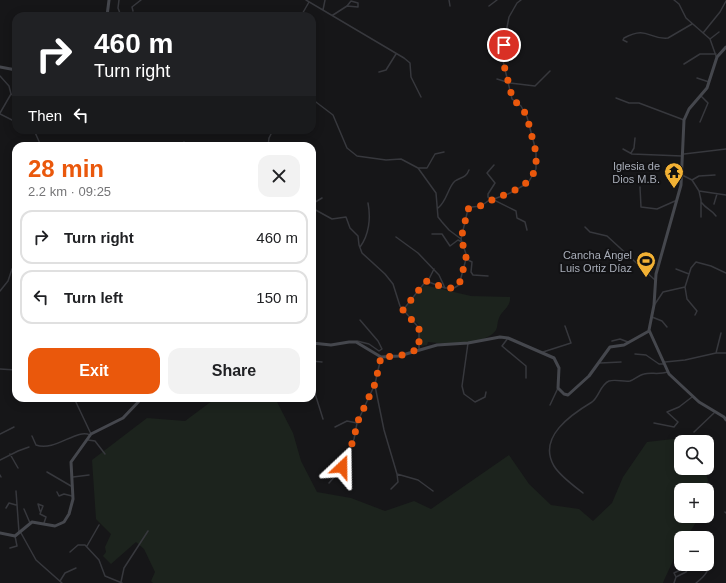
<!DOCTYPE html>
<meta charset="utf-8">
<style>
:root{--surface:#fff;--page:#f2f2f2;--text:#202124;--muted:#757577;--line:#e0e0e0;--accent:#ea580c}
body{margin:0;font-family:Arial,sans-serif;background:var(--page);color:var(--text);height:100vh;display:flex;flex-direction:column;font-size:15px;white-space:nowrap}
*{box-sizing:border-box;margin:0}
p{font-size:13px;color:var(--muted)}
.icon{flex:none;width:22px;height:22px;fill:none;stroke:currentColor;stroke-width:2;stroke-linecap:round;stroke-linejoin:round}
.map{position:relative;flex:1;overflow:hidden}
.side{position:absolute;left:12px;top:142px;width:304px;height:260px;display:flex;flex-direction:column;background:var(--surface);border-radius:12px;box-shadow:0 2px 10px #0003}
.side>*{flex:none}
.top-card{position:absolute;left:12px;top:12px;width:304px;height:122px;border-radius:12px;box-shadow:0 2px 10px #0003;background:#202124;color:#fff;overflow:hidden}
.buttons{position:absolute;left:674px;top:435px;display:grid;gap:8px}
.buttons a{display:grid;place-items:center;width:40px;height:40px;border-radius:8px;background:var(--surface);box-shadow:0 2px 10px #0003;font-size:20px}
.pin{position:absolute;display:grid;place-items:center;width:34px;height:34px;color:#fff;margin:-17px;border:2px solid #fff;border-radius:50%;box-shadow:0 1px 4px #0007}
.me{position:absolute;width:44px;margin:-22px;rotate:23deg;stroke-linejoin:round;filter:drop-shadow(0 0 3px #0008)}
.turn{display:flex;align-items:center;gap:14px;height:84px;padding:0 16px;font-size:18px}
.turn .icon{width:52px;height:52px;stroke-width:2.5}
.turn b{display:block;font-size:28px;line-height:34px}
.then{display:flex;align-items:center;height:38px;padding:0 16px;background:#0003;gap:8px;font-size:15px}
.round{display:grid;place-items:center;flex:none;width:42px;height:42px;border-radius:12px;background:var(--page)}
.summary{display:flex;align-items:center;justify-content:space-between;height:68px;padding:0 16px}
h1{font-size:24px;font-weight:700;line-height:30px;color:var(--accent)}
.primary-button{display:flex;gap:8px;margin-top:auto;padding:8px 16px}
.primary-button a{flex:1;height:46px;border-radius:12px;background:var(--accent);color:#fff;font-size:16px;font-weight:700;line-height:46px;text-align:center}
.primary-button a+a{background:var(--page);color:var(--text)}
ul{padding:0;list-style:none}
li{display:flex;align-items:center;gap:12px;height:54px;margin:0 8px 6px;padding:0 8px;border:2px solid var(--line);border-radius:12px}
li div{flex:1}
li b{display:block;font-size:15px}
li em{font-style:normal}
.map>svg:first-child{display:block}
</style>
<div class="map">
<svg width="726" height="583" viewBox="0 0 726 583">
<rect width="100%" height="100%" fill="#161618"/>
<path fill="#1c231d" d="M424,285l47,11 39,1c1,10 -8,13 -11,21 -2,4 -1,8 -3,12 -11,16 -51,14 -68,12l-1,3 -6,1 -2,-1 1,-19 -16,-16z
M216,398h59l18,35 8,28 16,31 34,6 34,13 29,-10 17,8 78,-54 20,29 22,21 28,4 14,12 19,-18 11,-26 24,-35 35,-4 4,4h-5v26h23l4,12 -2,10h-25v26h19l-14,22h-5c0,8 -14,35 -18,45h-510l-2,-2 4,-9 -11,-23 -8,-7 -25,22 -8,-8 3,-4 -1,-5 6,-13 -15,-15 -4,-59 55,-42 38,3z"/>
<g fill="none" stroke-linecap="round" stroke-linejoin="round">
<path stroke="#37383d" stroke-width="1.5" d="M119,0l-1,8 3,8
M306,0l98,58 6,5 1,14 10,20
M449,0l1,6
M674,0l5,4 7,14 24,21 6,17
M489,6l8,-6
M323,10l2,-10
M133,11l-1,-4 9,-7
M333,15l14,-9 4,-5 7,2v4l-11,-1
M301,16l8,-14
M703,33l17,-21 6,-11
M710,39l9,-7
M627,42l-4,-2 1,-2c24,-13 24,2 44,0l24,-14
M684,64l16,-10h16
M379,72l7,-2 10,-16
M0,76l9,10 2,8 -11,19
M697,78l12,4
M497,79l13,4 25,3 15,-15
M11,94l5,2
M616,98l13,5h10l45,17
M312,99l21,16 14,33 10,8 29,4 15,-1 17,9 18,25 2,24 4,5 7,8 12,9
M0,114l14,7 2,-1
M700,122l8,-19 -7,-7
M34,130l7,16
M184,142l1,4
M268,146l1,-8 4,-8
M623,149l9,5 50,2
M631,153l3,-5 1,-10
M684,154l42,-5
M494,165l-7,8 8,10 -7,11v3l28,14 1,7 8,4 2,8
M418,168h9l8,-14 9,-2
M682,175l10,5 7,11 27,4
M692,180l7,-4 16,-1
M640,187l1,20 16,2 18,-8
M699,191l2,9v17
M701,202c6,8 11,8 15,14
M312,204l10,-6
M714,204l3,-10
M312,208l20,11 14,-2 4,11 8,8 1,9 3,8 23,21 8,10 7,22 19,22v21
M438,208c9,-7 10,-21 17,-27 6,-4 11,-3 14,-11
M585,227l5,5 17,4 48,44
M432,234h10l8,12 8,-6 4,2
M396,237l22,16 21,22 6,13
M360,247c9,-12 11,-29 8,-44
M466,259l6,3 -1,10 2,3 15,1
M676,269l13,5
M428,281l6,-12
M685,287l2,12 10,12 -2,4
M312,290l2,7 -2,5
M0,291l8,-10 4,-12 4,-2
M655,304l8,-12 22,-5 6,-19 5,-6 15,4 15,7
M403,310l23,-29 19,7h9l5,-3 7,-26v-5l-5,-15 7,-30 4,-2 9,-1 7,-5 20,-7 20,-11 8,-14v-18l-9,-34 -6,-11 -9,-7 -9,-38v-13l6,-31 8,-14 4,-3
M652,317l10,4 5,6
M508,338l-6,8 24,20v12
M357,341l12,3 10,7 3,-2 -4,-8 -18,-21
M612,341l8,-2 8,3
M468,343l-6,43 2,8 11,8 10,-5 1,-5
M543,352l28,-9 -6,-17
M716,353h10
M635,354l11,1 13,9h4
M312,361l10,1
M665,362l20,-2 31,-7 5,-20
M600,363l21,-1
M0,369l16,1
M312,384l11,35
M375,386l9,44 13,44 21,6 15,11
M74,398l17,36
M550,405l8,-17
M654,423l20,4 4,-5 -11,-10 12,-5 13,-10
M335,427l12,-6 10,2
M694,432l20,-19
M0,434l14,-7
M32,436l4,9c19,7 41,-17 54,-10
M88,440l7,1 10,13
M10,454l8,14
M0,460l18,-9 11,-4
M47,472l24,14
M0,475l1,2
M73,477l16,-2
M329,483l14,-16 4,-9 7,-19 3,-16 18,-39 6,-27
M391,489l7,-7 -1,-8
M16,491l3,41
M57,492l2,4 5,-2 8,2
M583,493c-9,-7 -23,-17 -29,-27 -17,-29 18,-52 38,-64 7,-5 8,-17 17,-21 7,-2 14,1 21,0 5,-2 9,-6 14,-7 7,-2 14,1 24,-2
M6,508l3,-5 7,2
M24,509l6,14
M40,511l-2,-7 5,2 -3,8 6,3 -2,6
M725,512l1,1
M21,533l15,27 26,23
M87,546l12,-21
M10,548l7,-2 -2,-10
M70,552l8,-7h7l14,15 6,16 17,7
M676,577l-2,-4 8,-4 3,-5
M60,581l5,-8 11,-5
M121,582l3,-14 24,-37
M674,583l2,-6 10,-5 5,-8
M696,583c9,-7 16,-14 11,-26"/>
<path stroke="#45474d" stroke-width="3" d="M107,16l2,-16
M726,47l-9,10 -10,31 -18,21 -5,11 -3,65 -25,89 -2,31 -5,25 20,44 30,28 25,15 2,3
M0,67l16,3
M312,343l19,2 18,-3h7l25,15 18,-1 38,-11 31,-2 32,-6 8,1 46,20 5,10 -1,20 6,6 4,1 21,-19 21,-29 14,-2 25,-14
M0,533l15,3 17,-14 23,4 9,-4 5,-8 4,-15 -2,-37 20,-28 32,-16 19,-20"/>
</g>
<g fill="none" stroke-linecap="round" stroke-linejoin="round">
<path stroke="#ea580c" stroke-width="7" stroke-dasharray="0 12.6" d="M342,467l12,-28 3,-16 18,-39 6,-27 18,-1 20,-7v-21l-16,-18 23,-29 19,7h9l5,-3 7,-26v-5l-5,-15 7,-30c5,-3 10,-1 14,-4 29,-16 63,-16 52,-61 -3,-9 -6,-30 -13,-37 -2,-3 -6,-5 -9,-8 -2,-18 -12,-35 -8,-54"/>
</g>
<defs>
<symbol id="temple-pin" viewBox="-11 -11 22 30"><path d="M0 17L-7.5 6A9.5 9.5 0 1 1 7.5 6Z" fill="#f2b134" stroke="#111113"/><path d="M0-6L5-2H3V0L6.5 2.5H4V6H1.5V3h-3V6H-4V2.5H-6.5L-3 0V-2H-5Z" fill="#111"/></symbol>
<symbol id="stadium-pin" viewBox="-11 -11 22 30"><path d="M0 17L-7.5 6A9.5 9.5 0 1 1 7.5 6Z" fill="#f2b134" stroke="#111113"/><path d="M0-5a6.5 5 0 1 0 0 10a6.5 5 0 1 0 0-10ZM-3.5-1.8h7v3.6h-7Z" fill="#111"/></symbol>
</defs>
<g fill-rule="evenodd">
<use href="#temple-pin" x="663" y="161" width="22" height="30"/>
<use href="#stadium-pin" x="635" y="250" width="22" height="30"/>
</g>
<g text-anchor="middle" dominant-baseline="central" stroke-width="4" stroke-linejoin="round" paint-order="stroke">
<g font-size="11" fill="#a8adb8" stroke="#111113" text-anchor="end">
<text x="660" y="166">Iglesia de<tspan x="660" dy="13">Dios M.B.</tspan></text>
<text x="632" y="255">Cancha Ángel<tspan x="632" dy="13">Luis Ortiz Díaz</tspan></text>
</g>
</g>
</svg>
<div class="buttons">
<a><svg class="icon" aria-label="search" viewBox="0 0 24 24"><circle cx="10" cy="10" r="6"/><path d="M15 15l6 6"/></svg></a>
<a>+</a>
<a>−</a>
</div>
<div class="pin" style="left:504px;top:45px;background:#d93025"><svg class="icon" aria-label="arrive" viewBox="0 0 24 24"><path d="M6 21V4h12l-3 4 3 4H6"/></svg></div>
<svg class="me" style="left:342px;top:467px" viewBox="-20 -20 40 40"><path d="M0-17L14 15 0 8-14 15z" fill="#ea580c" stroke="#fff" stroke-width="4"/></svg>
<div class="top-card">
<div class="turn"><svg class="icon" aria-label="right" viewBox="0 0 24 24"><path d="M7 20v-9h11M14 6l5 5-5 5"/></svg><div><b>460 m</b>Turn right</div></div>
<div class="then">Then<svg class="icon" aria-label="left" viewBox="0 0 24 24"><path d="M17 20v-9H6M10 6l-5 5 5 5"/></svg></div>
</div>
<section class="side">
<div class="summary"><div><h1>28 min</h1><p>2.2 km · 09:25</p></div><a class="round"><svg class="icon" aria-label="close" viewBox="0 0 24 24"><path d="M6 6l12 12M18 6L6 18"/></svg></a></div>
<ul>
<li><svg class="icon" aria-label="right" viewBox="0 0 24 24"><path d="M7 20v-9h11M14 6l5 5-5 5"/></svg><div><b>Turn right</b></div><em>460 m</em></li>
<li><svg class="icon" aria-label="left" viewBox="0 0 24 24"><path d="M17 20v-9H6M10 6l-5 5 5 5"/></svg><div><b>Turn left</b></div><em>150 m</em></li>
</ul>
<div class="primary-button"><a>Exit</a><a>Share</a></div>
</section>
</div>
